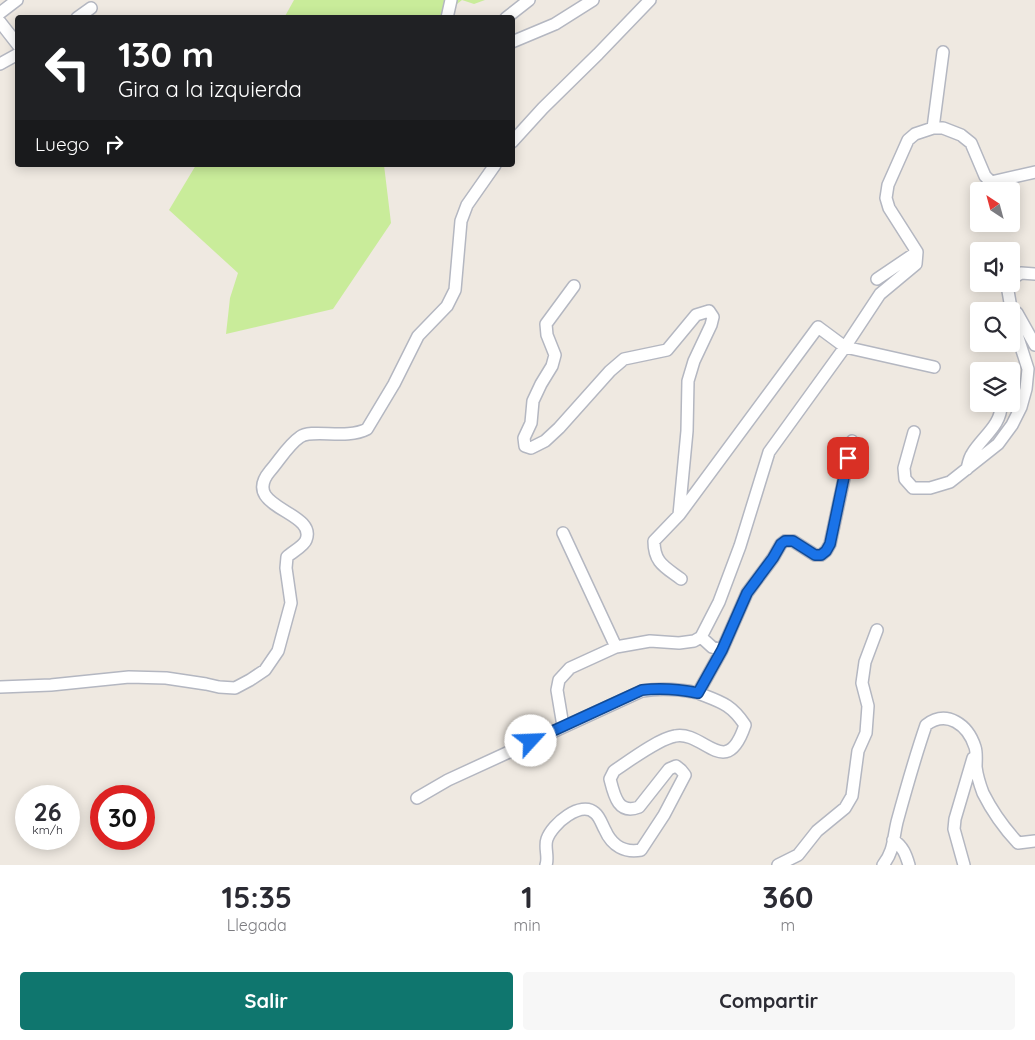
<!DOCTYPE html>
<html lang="es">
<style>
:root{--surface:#fff;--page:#f7f7f7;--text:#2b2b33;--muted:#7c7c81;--accent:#0f766e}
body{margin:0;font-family:Quicksand,sans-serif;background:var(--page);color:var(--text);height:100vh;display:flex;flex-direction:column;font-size:19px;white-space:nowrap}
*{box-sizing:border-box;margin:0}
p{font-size:16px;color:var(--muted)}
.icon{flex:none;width:28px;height:28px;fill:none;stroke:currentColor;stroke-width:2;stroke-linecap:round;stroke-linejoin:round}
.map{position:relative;height:865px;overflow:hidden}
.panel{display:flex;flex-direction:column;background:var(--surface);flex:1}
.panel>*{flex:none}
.hud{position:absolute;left:15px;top:15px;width:500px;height:152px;border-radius:5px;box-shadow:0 2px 12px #0003;background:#202124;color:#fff;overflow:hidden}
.needle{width:32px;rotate:324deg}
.buttons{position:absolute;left:970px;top:182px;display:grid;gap:10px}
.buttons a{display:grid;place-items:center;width:50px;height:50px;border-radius:5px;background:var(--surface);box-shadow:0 2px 12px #0003;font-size:25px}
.speed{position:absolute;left:15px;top:785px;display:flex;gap:10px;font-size:25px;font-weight:700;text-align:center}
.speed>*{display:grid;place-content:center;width:65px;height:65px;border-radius:50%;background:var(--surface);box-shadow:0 2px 12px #0003;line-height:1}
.speed small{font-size:12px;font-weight:400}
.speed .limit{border:8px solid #d22;background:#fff;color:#111}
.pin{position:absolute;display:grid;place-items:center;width:42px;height:42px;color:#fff;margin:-21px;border-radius:10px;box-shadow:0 2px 8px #0006}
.me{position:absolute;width:55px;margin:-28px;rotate:65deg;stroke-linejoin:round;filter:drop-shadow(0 0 4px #0008)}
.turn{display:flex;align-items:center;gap:18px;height:105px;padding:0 20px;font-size:22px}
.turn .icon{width:65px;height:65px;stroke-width:2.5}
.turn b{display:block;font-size:35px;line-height:42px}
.then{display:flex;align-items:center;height:48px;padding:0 20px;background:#0003;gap:10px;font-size:19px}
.eta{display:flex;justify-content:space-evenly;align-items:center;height:85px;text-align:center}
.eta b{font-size:30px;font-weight:700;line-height:35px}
.primary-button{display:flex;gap:10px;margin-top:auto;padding:10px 20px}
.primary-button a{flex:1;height:58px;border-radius:5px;background:var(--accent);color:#fff;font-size:20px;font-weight:700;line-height:58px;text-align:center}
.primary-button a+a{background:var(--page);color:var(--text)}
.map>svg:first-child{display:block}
</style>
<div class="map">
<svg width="1035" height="865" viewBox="0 0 1035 865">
<rect width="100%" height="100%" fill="#efe9e1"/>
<path fill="#c9ec9a" d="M294,0h191l-11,4 -12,-4 -10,8 -2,9 -166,1z
M196,165h188l7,58 -58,86 -107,25 4,-36 8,-25 -69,-63z"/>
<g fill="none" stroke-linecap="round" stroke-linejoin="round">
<defs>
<path id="minor" d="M0,13l17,-13
M77,18l14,-10
M447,18l4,-18
M506,18l23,-18
M0,22l18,23
M512,42l43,-18 38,-24
M0,64l18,-10
M933,128l10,-76
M512,142l31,-34 55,-54 52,-54
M877,279l40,-27
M1011,279l10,-6 14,1
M574,286l-28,38 1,11 8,20 -3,11 -11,18 -8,17 -2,22 -7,15 1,8 6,2 14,-7 14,-13 51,-57 14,-12 43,-9 29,-35 13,-4 4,6 -2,8 -17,36 -6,20 -1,50 -8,84 139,-188 27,20 89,20
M1012,309l5,4 18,32
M914,432l-10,36 1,11 8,9h17l20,-6 48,-38 14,-19 9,-18 5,-18 2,-20 -14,-44 -6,-34 1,-7
M967,469c1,-4 2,-11 5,-15 10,-17 30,-29 29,-50
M679,515l-25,26c0,22 11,26 27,38
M563,533l53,114
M701,637l11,10 10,3
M0,687l51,-2 78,-8 37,1 40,6 13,3 16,1 15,-8 15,-10 13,-19 13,-48 -5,-35 1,-11c5,-5 17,-11 19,-17 12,-29 -67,-32 -36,-69 9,-10 18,-26 30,-34 12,-9 46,3 67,-8l27,-45 24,-48 29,-30 8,-16 6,-69 6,-16 28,-40
M563,726l-6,-36 2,-10 11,-12 46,-21 34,-6 29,2 15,-2 7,-4 18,-35 21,-56 29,-94 76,-105 35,-53 36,-30 1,-12 -28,-44 -3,-10 2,-13 20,-45 7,-6 18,-6h10l18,7 10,8 14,33 6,6 44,-10
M417,798l31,-18 194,-89c19,-3 36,-2 56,2l24,-43 25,-57 26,-35 8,-14 4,-3h8l22,14h6l5,-4 4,-7 22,-103
M893,840c10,6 13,15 16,25
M546,865c3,-8 -2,-18 1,-26 5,-15 34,-39 48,-26 5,4 7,12 10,17 7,16 20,23 36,20l23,-35 21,-40 -4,-5 -5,-4 -7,3 -30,38c-21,8 -25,-12 -29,-28l4,-8c15,-10 44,-32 61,-35 29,-6 51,46 70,-11 -14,-21 -24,-23 -47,-32
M778,865l20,-10 19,-24 28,-23 7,-12 6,-45 8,-18 2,-27 -6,-23 3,-21 12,-32
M883,865c11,-14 10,-26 14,-43 9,-33 18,-65 29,-97 21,-16 42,0 49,22 2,6 1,13 1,20 1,8 4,18 7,26 9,18 21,35 35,50l17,-2
M964,865l-10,-36 1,-10 18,-61"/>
</defs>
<use href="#minor" stroke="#b4b7c1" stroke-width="14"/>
<use href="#minor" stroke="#fff" stroke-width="11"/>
</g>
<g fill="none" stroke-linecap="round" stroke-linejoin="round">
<defs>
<path id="route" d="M531,741l111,-51c19,-2 36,-1 56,3l24,-43 25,-57 26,-35 8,-14 4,-3h8l22,14h6l5,-4 4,-7 18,-86"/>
</defs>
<use href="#route" stroke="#114b97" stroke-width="12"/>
<use href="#route" stroke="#1a73e8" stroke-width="9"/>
</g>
</svg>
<div class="buttons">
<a><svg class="needle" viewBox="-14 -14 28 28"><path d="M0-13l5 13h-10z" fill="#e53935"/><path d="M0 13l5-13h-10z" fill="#7c7c81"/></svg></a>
<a><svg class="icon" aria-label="sound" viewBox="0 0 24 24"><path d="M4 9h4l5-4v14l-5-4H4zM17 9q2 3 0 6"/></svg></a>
<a><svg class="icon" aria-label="search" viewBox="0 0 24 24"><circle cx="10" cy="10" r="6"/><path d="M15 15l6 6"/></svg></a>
<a><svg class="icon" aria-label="layers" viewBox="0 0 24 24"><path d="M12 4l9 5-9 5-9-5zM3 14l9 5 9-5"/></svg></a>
</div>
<div class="speed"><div>26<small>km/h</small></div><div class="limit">30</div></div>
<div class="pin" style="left:848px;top:458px;background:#d93025"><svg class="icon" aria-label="arrive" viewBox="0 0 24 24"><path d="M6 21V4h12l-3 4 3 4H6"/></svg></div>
<svg class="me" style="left:531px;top:741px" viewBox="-20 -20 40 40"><circle r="19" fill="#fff"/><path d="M0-13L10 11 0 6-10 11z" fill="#1a73e8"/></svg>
<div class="hud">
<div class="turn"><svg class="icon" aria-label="left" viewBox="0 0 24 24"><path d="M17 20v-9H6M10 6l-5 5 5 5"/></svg><div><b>130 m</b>Gira a la izquierda</div></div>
<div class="then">Luego<svg class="icon" aria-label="right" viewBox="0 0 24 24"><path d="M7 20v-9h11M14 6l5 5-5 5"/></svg></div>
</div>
</div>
<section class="panel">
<div class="eta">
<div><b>15:35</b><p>Llegada</p></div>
<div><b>1</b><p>min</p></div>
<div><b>360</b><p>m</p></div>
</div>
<div class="primary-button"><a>Salir</a><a>Compartir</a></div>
</section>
